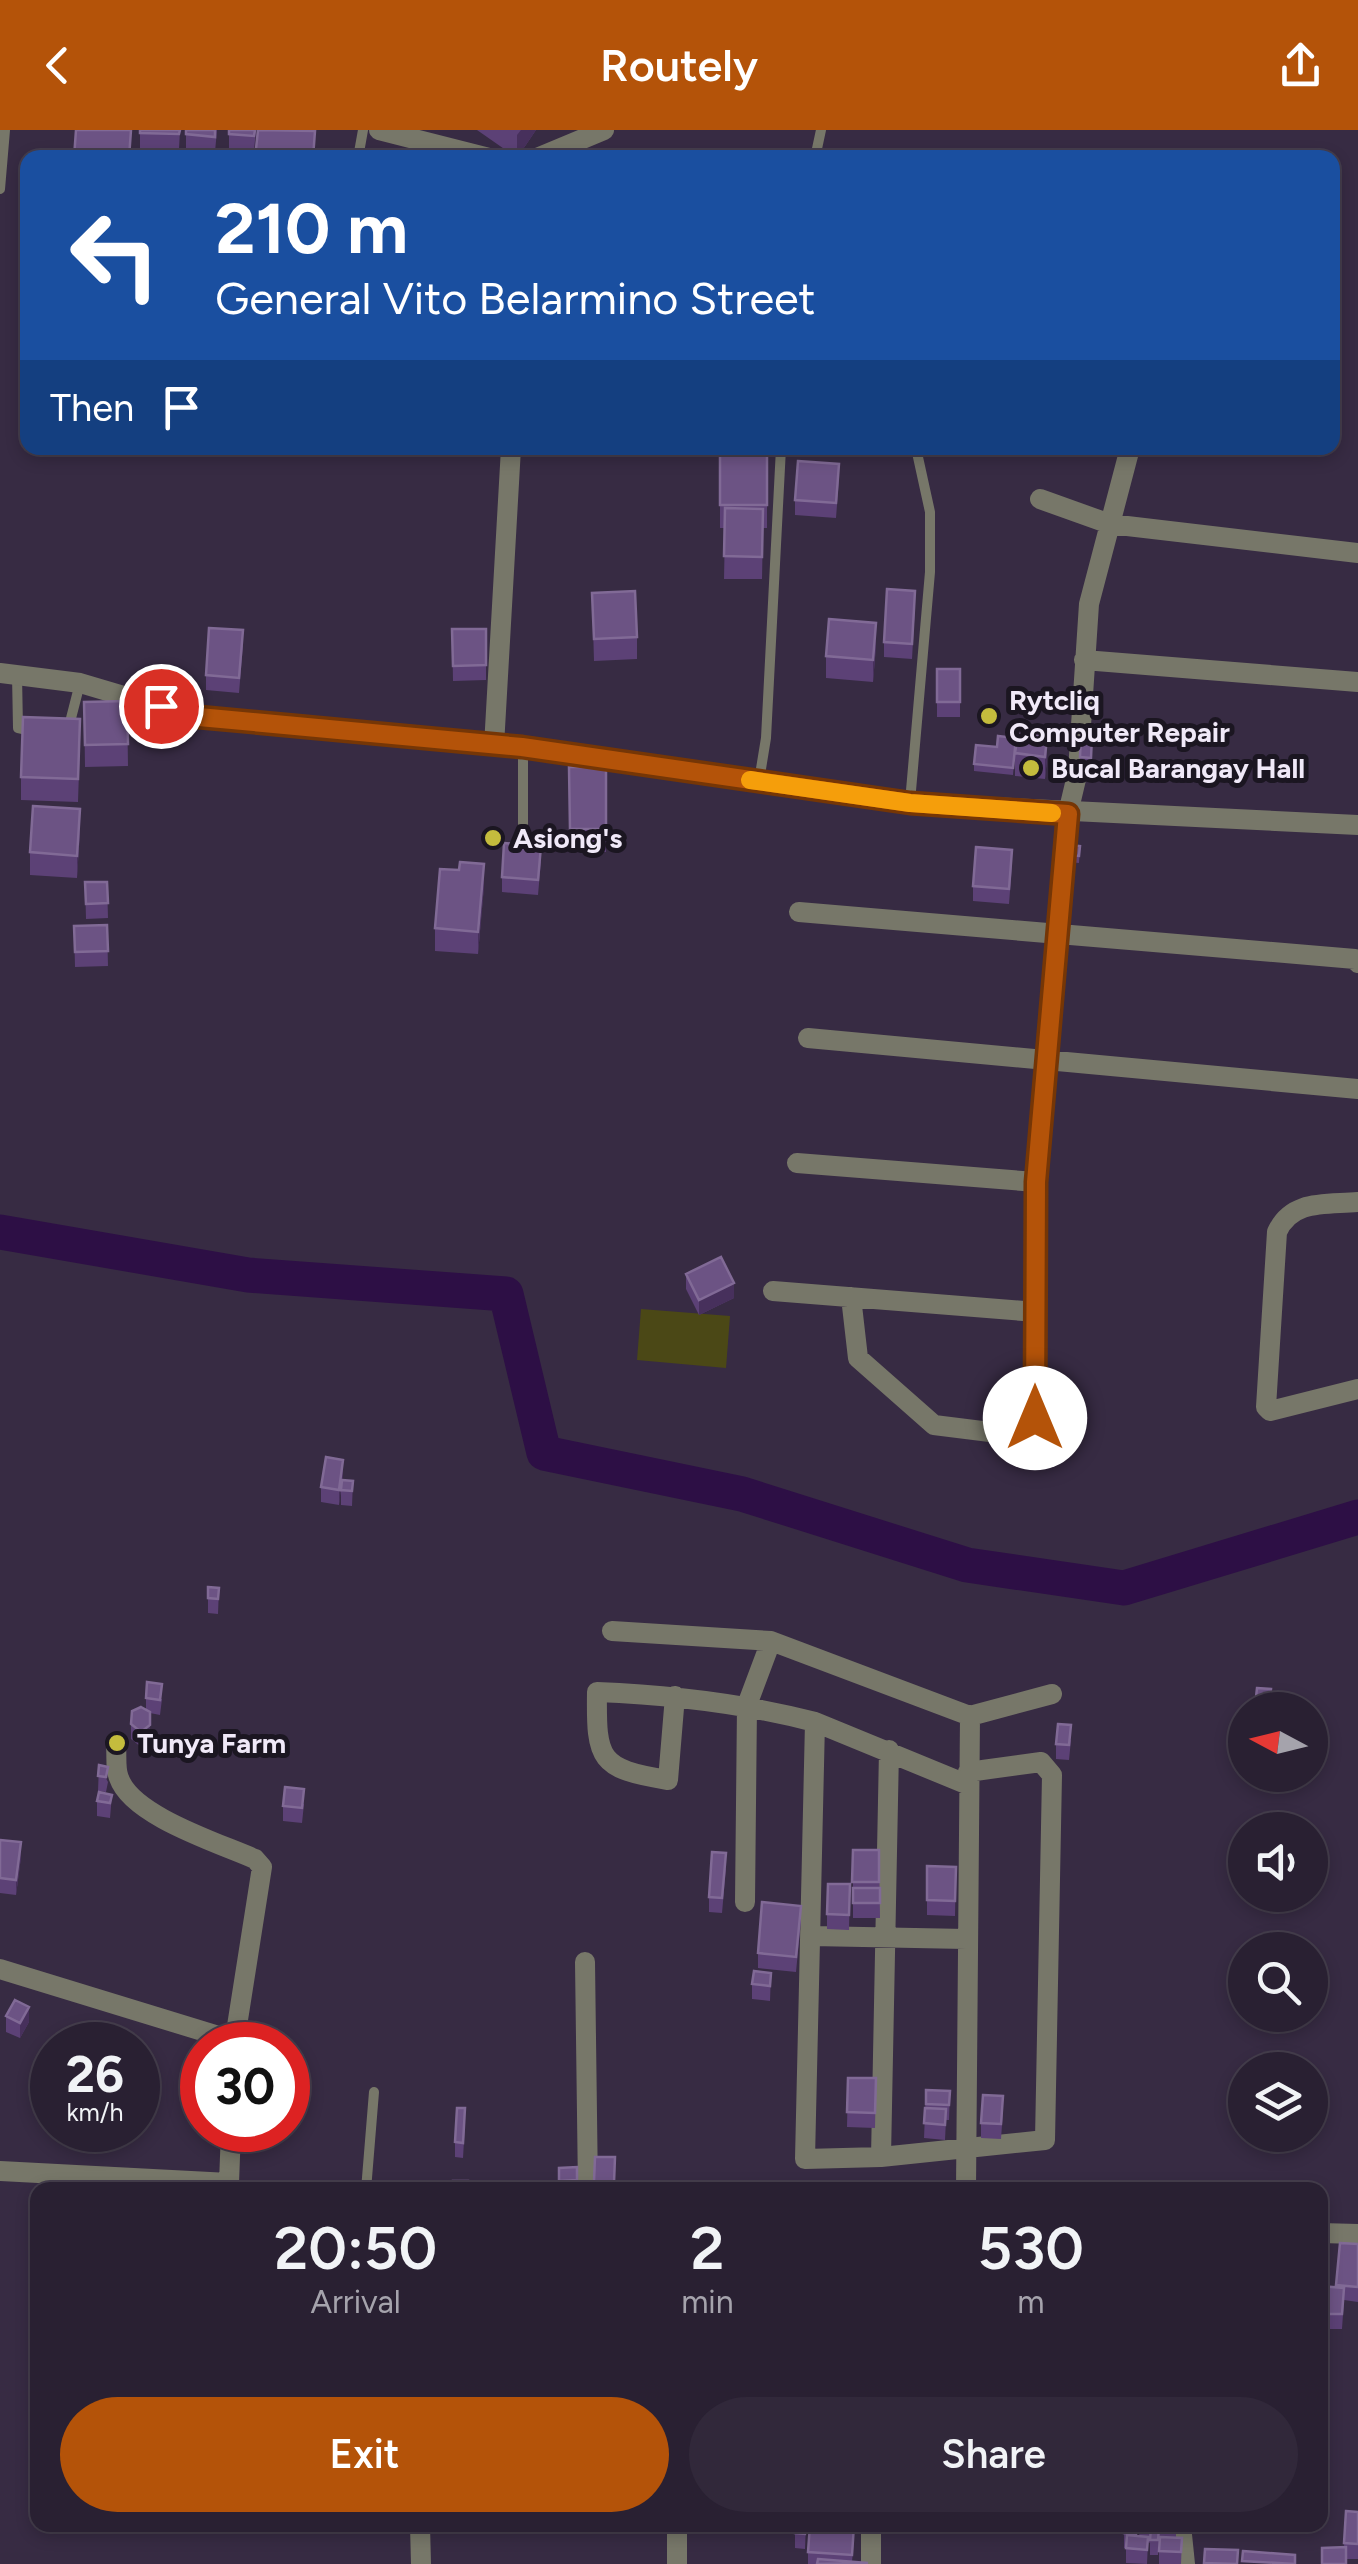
<!DOCTYPE html>
<style>
:root{--surface:#292032;--page:#31283a;--text:#f1f3f6;--muted:#a5a3ac;--line:#453e4d;--accent:#b45309}
body{margin:0;font-family:Figtree,sans-serif;background:var(--page);color:var(--text);height:100vh;display:flex;flex-direction:column;font-size:38px;white-space:nowrap}
*{box-sizing:border-box;margin:0}
p{font-size:32px;color:var(--muted)}
.icon{flex:none;width:55px;height:55px;fill:none;stroke:currentColor;stroke-width:2;stroke-linecap:round;stroke-linejoin:round}
.map{position:relative;flex:1;overflow:hidden}
.sheet{position:absolute;left:30px;top:2052px;width:1298px;height:350px;display:flex;flex-direction:column;background:var(--surface);border-radius:20px;box-shadow:0 5px 15px #0003,0 0 0 2px var(--line)}
.sheet>*{flex:none}
.guide{position:absolute;left:20px;top:20px;width:1320px;height:305px;border-radius:20px;box-shadow:0 5px 15px #0003,0 0 0 2px var(--line);background:#1a4fa0;color:#fff;overflow:hidden}
.needle{width:65px;rotate:277deg}
.buttons{position:absolute;left:1228px;top:1562px;display:grid;gap:20px}
.buttons a{display:grid;place-items:center;width:100px;height:100px;border-radius:50%;background:var(--surface);box-shadow:0 5px 15px #0003,0 0 0 2px var(--line);font-size:50px}
.speed{position:absolute;left:30px;top:1892px;display:flex;gap:20px;font-size:50px;font-weight:700;text-align:center}
.speed>*{display:grid;place-content:center;width:130px;height:130px;border-radius:50%;background:var(--surface);box-shadow:0 5px 15px #0003,0 0 0 2px var(--line);line-height:1}
.speed small{font-size:25px;font-weight:400}
.speed .limit{border:15px solid #d22;background:#fff;color:#111}
.pin{position:absolute;display:grid;place-items:center;width:85px;height:85px;color:#fff;margin:-42px;border:5px solid #fff;border-radius:50%;box-shadow:0 2px 10px #0007}
.me{position:absolute;width:110px;margin:-55px;rotate:0deg;stroke-linejoin:round;filter:drop-shadow(0 0 8px #0008)}
.turn{display:flex;align-items:center;gap:35px;height:210px;padding:0 30px;font-size:45px}
.turn .icon{width:130px;height:130px;stroke-width:2.5}
.turn b{display:block;font-size:70px;line-height:85px}
.then{display:flex;align-items:center;height:95px;padding:0 30px;background:#0003;gap:20px;font-size:38px}
.eta{display:flex;justify-content:space-evenly;align-items:center;height:170px;text-align:center}
.eta b{font-size:60px;font-weight:600;line-height:70px}
.primary-button{display:flex;gap:20px;margin-top:auto;padding:20px 30px}
.primary-button a{flex:1;height:115px;border-radius:60px;background:var(--accent);color:#fff;font-size:40px;font-weight:600;line-height:115px;text-align:center}
.primary-button a+a{background:var(--page);color:var(--text)}
header{display:flex;justify-content:space-between;align-items:center;height:130px;padding:0 30px;background:var(--accent);color:#fff;font-size:45px;font-weight:600}
.map>svg:first-child{display:block}
</style>
<header><svg class="icon" aria-label="back" viewBox="0 0 24 24"><path d="M15 5l-7 7 7 7"/></svg>Routely<svg class="icon" aria-label="share" viewBox="0 0 24 24"><path d="M12 15V3M7 8l5-5 5 5M5 13v7h14v-7"/></svg></header>
<div class="map">
<svg width="1358" height="2434" viewBox="0 0 1358 2434">
<rect width="100%" height="100%" fill="#372b43"/>
<path fill="#4b4816" d="M641,1179l89,7 -4,52 -89,-8z"/>
<g fill="none" stroke-linecap="round" stroke-linejoin="round">
<path stroke="#2d0f45" stroke-width="35" d="M0,1102l248,43 258,19 38,159 198,41 225,71 157,23 234,-71"/>
<path stroke="#777769" stroke-width="10" d="M358,28l5,-28
M421,28l1,-16
M815,28l6,-28
M0,59l5,-59
M17,545l1,53 14,3
M68,600l12,-47
M523,618v95
M759,651l7,-43 15,-290
M910,672l20,-230v-60l-14,-64
M366,2060l8,-98"/>
<path stroke="#777769" stroke-width="20" d="M379,0l110,28
M537,28l67,-28
M1040,369l70,25 248,29
M1084,530l274,22
M494,616l17,-298
M799,782l556,47 3,4
M808,908l550,51
M797,1033l239,19
M1358,1072c-32,3 -66,-3 -81,30l-11,175 4,4 88,-22
M773,1161l263,21
M851,1167l7,61 76,67 64,8 37,-15 1,-236 32,-369 10,-42 11,-167 41,-156
M612,1501l159,10 199,75 82,-22
M675,1566l-7,84c-69,-11 -72,-20 -71,-88 75,3 145,11 218,30
M116,1616c1,10 -1,23 3,32 13,38 100,65 136,81l7,8 -28,178
M966,1654l-151,-62 -10,437 76,-2 164,-17 7,-365 -11,-13 -73,10
M745,1772l2,-197 24,-64
M812,1806l154,3
M585,1832l3,228
M0,1839l235,72
M881,2027l8,-407
M0,2041l229,12v7
M229,2053l2,-53
M966,2060l4,-474
M1320,2103l38,1
M420,2395l1,39
M871,2395v39
M1181,2395l4,39
M677,2434v-35"/>
<path stroke="#777769" stroke-width="20" d="M0,543l80,10 108,32 335,32 387,56 448,22"/>
</g>
<path fill="#5c4176" d="M140,0h40l-1,19 -39,-1z
M186,0h31l-2,22 -29,-3z
M229,0h27l-2,21 -25,-2z
M477,0h59l-19,28z
M720,318h47v80h-4l-1,51h-38l1,-51h-5z
M839,349l-3,39 -41,-3v-15z
M592,463l45,44v22l-43,2z
M915,476l-3,53 -28,-2v-15z
M452,499l34,36v15l-33,1z
M243,515l-4,48 -33,-3v-15z
M876,516l-3,36 -47,-4v-22z
M937,539h23v48h-23z
M127,571l1,65 -43,1 -1,-65z
M1018,604l29,25 -2,20 -30,-3v-23z
M1081,605l11,1 -1,30 -11,-1z
M1016,608l-3,37 -39,-4v-7l23,-17z
M80,612l-2,60 -57,-2v-23z
M569,637h37v85h-36z
M80,701l-3,47 -47,-3v-23z
M1080,716l-1,17 -10,-1v-7z
M541,731l-3,34 -36,-3v-15z
M1012,735l-3,39 -36,-3v-15z
M85,752h22l1,36 -22,1z
M484,756l-6,68 -43,-3v-23z
M107,795l1,41 -33,1 -1,-41z
M686,1144l48,24 -35,17 -13,-26z
M343,1345l-1,5 11,1 -1,25 -11,-1v-19l-2,19 -18,-3v-15z
M219,1458l-1,26 -10,-1v-15z
M1257,1558l14,1 -1,21h-14z
M146,1568l16,1 -2,16 -10,-2v27l-9,7 -10,-8v-15l15,-15z
M1071,1610l-2,20 -13,-1v-15z
M99,1635l9,17 -2,10 -8,-1z
M112,1665l-2,23 -13,-2v-15z
M304,1674l-2,19 -19,-2v-15z
M0,1710l21,17 -5,38 -16,-2z
M853,1720h26l1,68h-27z
M927,1736l29,1 -1,49 -28,-1z
M726,1738l-4,45 -13,-1v-15z
M850,1754l-1,46 -22,-1v-15z
M801,1791l-5,51 -38,-4v-15z
M771,1843l-1,28 -18,-2v-15z
M6,1886l23,6 -9,16 -14,-6z
M848,1948h28l-1,50 -28,-1z
M926,1960l24,1 -1,29h-3l-1,20 -21,-2z
M1003,1981l-2,28 -20,-1v-15z
M465,1994l-2,34 -8,-1v-15z
M595,2027h20l-1,33h-20z
M577,2037v23h-18v-22z
M1340,2113l18,1v58l-14,-2 -2,29h-15l-1,18h-6v-61l16,2z
M1346,2381l12,1v52v-5h-12l-2,-12z
M795,2395h11l-1,24 -10,-1z
M1124,2395h13v11l2,1 1,-12h36v13h6l-1,26h-22v-21l-1,12h-8v-12l-2,-1 -1,22 -21,-1v-15h-2z
M854,2408l-2,24 16,2h-60v-12z"/>
<path fill="#47305c" d="M521,0h15l-19,28v-23z
M876,493v23l-3,36v-22z
M1047,607v22l-2,20v-22z
M80,679v22l-3,47v-22z
M484,734v22l-6,68v-22z
M734,1153v15l-35,17v-15z
M343,1330v15l-4,30v-15z
M150,1582v28l-9,7v-15z
M21,1712v15l-5,38v-15z
M29,1877v15l-9,16v-15z"/>
<path fill="#6c5384" stroke="#816a96" stroke-width="2.5" d="M76,0h55l-2,28h-55z
M140,0h40l-1,4 -39,-1z
M186,0h29v7l-29,-3z
M229,0h26l-1,6 -25,-2z
M258,0l57,1 -2,27h-58z
M720,318h47v57h-47z
M798,331l41,3 -3,39 -41,-3z
M725,378l38,1 -1,48 -38,-1z
M887,459l28,2 -3,53 -28,-2z
M635,461l2,46 -43,2 -2,-46z
M829,489l47,4 -3,37 -47,-4z
M209,498l34,2 -4,48 -33,-3z
M452,499h34v36l-33,1z
M937,539h23v33h-23z
M127,571l1,43 -43,1 -1,-43z
M23,587l57,2 -2,60 -57,-2z
M1018,604l29,3 -2,20 -30,-4z
M1081,605l11,1 -1,22 -11,-1z
M998,606l18,2 -3,30 -39,-4 2,-19 21,2z
M569,637h37v62h-36z
M33,676l47,3 -3,47 -47,-4z
M504,713l37,3 -3,34 -36,-3z
M1070,715l10,1 -1,10 -10,-1z
M976,717l36,3 -3,39 -36,-3z
M460,732l24,2 -6,68 -43,-4 5,-59 19,1z
M85,752h22l1,21 -22,1z
M107,795l1,26 -33,1 -1,-26z
M721,1127l13,26 -35,17 -13,-26z
M326,1327l17,3 -4,30 -18,-3z
M342,1350l11,1 -1,10 -11,-1z
M208,1457l11,1 -1,11 -10,-1z
M147,1552l15,2 -2,16 -14,-2z
M1257,1558l14,1 -1,9 -14,-1z
M141,1577l9,5v13l-9,7 -10,-8 1,-13z
M1058,1594l13,1 -2,20 -13,-1z
M99,1635l9,2 -2,10 -8,-1z
M285,1657l19,2 -2,19 -19,-2z
M99,1662l13,3 -2,8 -13,-2z
M0,1710l21,2 -5,38 -16,-2z
M853,1720h26v32h-27z
M712,1722l14,1 -4,45 -13,-1z
M927,1736l29,1 -1,34 -28,-1z
M828,1754h22l-1,31 -22,-1z
M853,1758h27v15h-27z
M762,1772l39,4 -5,51 -38,-4z
M754,1841l17,2 -1,13 -18,-2z
M15,1870l14,7 -9,16 -14,-7z
M848,1948h28l-1,35 -28,-1z
M926,1960l24,1 -1,14 -23,-1z
M983,1965l20,1 -2,28 -20,-1z
M457,1978h8l-2,35 -8,-1z
M925,1978l21,1 -1,16 -21,-2z
M595,2027h20l-1,26 -20,-1z
M577,2037v13l-18,1v-13z
M453,2051h15v9h-15z
M726,2057l24,1v2h-25z
M1340,2113l18,1v43l-22,-2z
M1320,2156l24,2 -2,26h-15l-1,18h-6z
M1346,2381l12,1v32l-14,-1z
M795,2395h11l-1,9 -10,-1z
M810,2395h44l-2,30 -44,-3z
M1124,2395h12v9l-12,-1z
M1140,2395h36l-1,5 -16,-2 -1,12h-8l1,-12 -12,-1z
M1127,2405l21,2 -1,13 -21,-2z
M1160,2407l22,1 -1,14 -22,-1z
M1346,2417v17h-24v-16z
M1205,2419l33,1 -1,14 -33,-1z
M1243,2421l52,4v9l-53,-3z
M818,2429l50,4 -51,1z"/>
<g fill="none" stroke-linecap="round" stroke-linejoin="round">
<defs>
<path id="route" d="M161,576l27,10 334,31 388,56 158,11 -32,368 -1,236"/>
</defs>
<use href="#route" stroke="#753606" stroke-width="25"/>
<use href="#route" stroke="#b45309" stroke-width="18"/>
<path stroke="#f59e0b" stroke-width="18" d="M750,650l160,23 142,10"/>
</g>
<g fill="#c4bc3d" stroke="#1b1621" stroke-width="4">
<circle cx="989" cy="586" r="10"/>
<circle cx="1031" cy="638" r="10"/>
<circle cx="493" cy="708" r="10"/>
<circle cx="117" cy="1613" r="10"/>
</g>
<g text-anchor="middle" dominant-baseline="central" stroke-width="10" stroke-linejoin="round" paint-order="stroke">
<g font-size="28" font-weight="bold" fill="#f0e9f8" stroke="#1b1621" text-anchor="start">
<text x="1009" y="570">Rytcliq<tspan x="1009" dy="32">Computer Repair</tspan></text>
<text x="1051" y="638">Bucal Barangay Hall</text>
<text x="513" y="708">Asiong's</text>
<text x="137" y="1613">Tunya Farm</text>
</g>
</g>
</svg>
<div class="buttons">
<a><svg class="needle" viewBox="-14 -14 28 28"><path d="M0-13l5 13h-10z" fill="#e53935"/><path d="M0 13l5-13h-10z" fill="#a5a3ac"/></svg></a>
<a><svg class="icon" aria-label="sound" viewBox="0 0 24 24"><path d="M4 9h4l5-4v14l-5-4H4zM17 9q2 3 0 6"/></svg></a>
<a><svg class="icon" aria-label="search" viewBox="0 0 24 24"><circle cx="10" cy="10" r="6"/><path d="M15 15l6 6"/></svg></a>
<a><svg class="icon" aria-label="layers" viewBox="0 0 24 24"><path d="M12 4l9 5-9 5-9-5zM3 14l9 5 9-5"/></svg></a>
</div>
<div class="speed"><div>26<small>km/h</small></div><div class="limit">30</div></div>
<div class="pin" style="left:161px;top:576px;background:#d93025"><svg class="icon" aria-label="arrive" viewBox="0 0 24 24"><path d="M6 21V4h12l-3 4 3 4H6"/></svg></div>
<svg class="me" style="left:1035px;top:1288px" viewBox="-20 -20 40 40"><circle r="19" fill="#fff"/><path d="M0-13L10 11 0 6-10 11z" fill="#b45309"/></svg>
<div class="guide">
<div class="turn"><svg class="icon" aria-label="left" viewBox="0 0 24 24"><path d="M17 20v-9H6M10 6l-5 5 5 5"/></svg><div><b>210 m</b>General Vito Belarmino Street</div></div>
<div class="then">Then<svg class="icon" aria-label="arrive" viewBox="0 0 24 24"><path d="M6 21V4h12l-3 4 3 4H6"/></svg></div>
</div>
<section class="sheet">
<div class="eta">
<div><b>20:50</b><p>Arrival</p></div>
<div><b>2</b><p>min</p></div>
<div><b>530</b><p>m</p></div>
</div>
<div class="primary-button"><a>Exit</a><a>Share</a></div>
</section>
</div>
